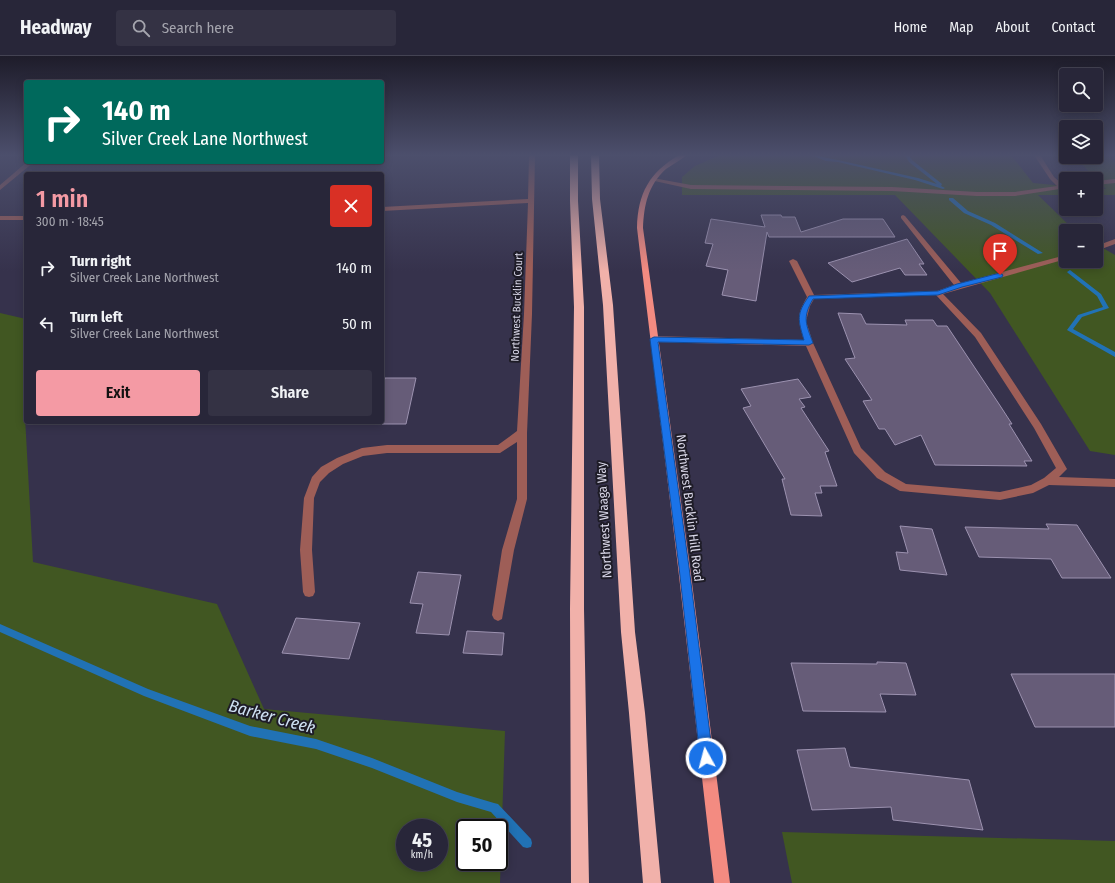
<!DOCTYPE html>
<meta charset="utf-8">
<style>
:root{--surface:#282639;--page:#343244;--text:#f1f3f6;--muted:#a5a5ae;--line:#444353;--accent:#f49aa4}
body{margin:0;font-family:"Fira Sans Condensed",sans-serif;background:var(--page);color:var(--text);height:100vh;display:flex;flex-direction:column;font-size:15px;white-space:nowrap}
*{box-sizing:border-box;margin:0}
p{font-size:13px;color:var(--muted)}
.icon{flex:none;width:22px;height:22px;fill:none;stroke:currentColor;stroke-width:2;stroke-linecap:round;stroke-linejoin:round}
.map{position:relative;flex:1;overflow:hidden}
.panel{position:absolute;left:24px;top:116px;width:360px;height:252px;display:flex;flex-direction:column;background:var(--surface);border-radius:4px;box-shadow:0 2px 10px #0003,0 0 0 1px var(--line)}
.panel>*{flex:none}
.guide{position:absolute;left:24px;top:24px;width:360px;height:84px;border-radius:4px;box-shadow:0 2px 10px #0003,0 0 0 1px var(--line);background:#00695c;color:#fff;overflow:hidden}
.buttons{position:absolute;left:1059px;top:12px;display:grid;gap:8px}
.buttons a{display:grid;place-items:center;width:44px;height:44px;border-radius:4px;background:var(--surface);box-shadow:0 2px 10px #0003,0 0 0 1px var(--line);font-size:20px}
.speed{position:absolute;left:396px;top:763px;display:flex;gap:8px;font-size:20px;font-weight:700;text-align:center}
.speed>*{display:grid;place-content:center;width:52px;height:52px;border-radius:50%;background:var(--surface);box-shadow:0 2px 10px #0003,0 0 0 1px var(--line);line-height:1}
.speed small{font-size:10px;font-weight:400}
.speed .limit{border:2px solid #111;border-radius:6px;background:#fff;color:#111}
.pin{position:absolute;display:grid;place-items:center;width:34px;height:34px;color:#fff;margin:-41px -17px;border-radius:50% 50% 50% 0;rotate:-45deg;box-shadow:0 0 4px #0007}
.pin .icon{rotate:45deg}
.me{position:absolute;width:44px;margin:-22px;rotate:353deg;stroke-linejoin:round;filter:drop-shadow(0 0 3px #0008)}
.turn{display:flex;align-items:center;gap:14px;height:84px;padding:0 12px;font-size:18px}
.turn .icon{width:52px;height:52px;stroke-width:2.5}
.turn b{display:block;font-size:28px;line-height:34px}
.round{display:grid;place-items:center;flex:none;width:42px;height:42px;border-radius:4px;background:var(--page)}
.overview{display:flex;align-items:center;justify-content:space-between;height:68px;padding:0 12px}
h1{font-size:24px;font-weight:600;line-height:30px;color:var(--accent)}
.button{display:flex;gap:8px;margin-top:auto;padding:8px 12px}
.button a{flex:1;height:46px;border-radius:4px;background:var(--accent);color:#111;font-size:16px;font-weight:600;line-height:46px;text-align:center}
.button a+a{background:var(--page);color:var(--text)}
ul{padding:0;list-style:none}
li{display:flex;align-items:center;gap:12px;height:56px;padding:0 12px}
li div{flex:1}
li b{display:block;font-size:15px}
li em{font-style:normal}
header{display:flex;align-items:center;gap:24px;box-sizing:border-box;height:56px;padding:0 20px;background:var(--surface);border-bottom:1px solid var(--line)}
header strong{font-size:19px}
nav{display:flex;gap:22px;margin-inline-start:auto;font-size:14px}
.search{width:280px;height:36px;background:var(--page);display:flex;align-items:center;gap:10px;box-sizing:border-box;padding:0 14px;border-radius:4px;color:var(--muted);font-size:15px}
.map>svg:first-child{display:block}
</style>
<header>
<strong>Headway</strong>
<div class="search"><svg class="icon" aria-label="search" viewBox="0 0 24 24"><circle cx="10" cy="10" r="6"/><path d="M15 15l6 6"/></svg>Search here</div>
<nav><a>Home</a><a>Map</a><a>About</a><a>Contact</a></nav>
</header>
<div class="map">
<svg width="1115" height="827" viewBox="0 0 1115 827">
<rect width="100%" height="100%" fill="#36324c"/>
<path fill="#415722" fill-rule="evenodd" d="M720,99h291l22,28 33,3v9h-28l37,36h-9v30h30v-17l19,11v200l-25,-4 -100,-158 -95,-98h-213v-18l13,-11z
M1096,99h10l9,7v33h-19v-7l10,1 -31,-32h21z
M0,257l26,6v78l-2,2 9,163 184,42 47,105 241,22 -5,152h-500zM405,772h34v34h-34zM465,772h34v34h-34z
M782,776l333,9v42h-323z"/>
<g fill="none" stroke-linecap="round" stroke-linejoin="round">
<path fill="#2172b5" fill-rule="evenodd" d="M811,99c9,0 18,4 27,5l80,18 19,6 -28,-22 -4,-7h4l3,5 30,24 -1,2 4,2 -2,1 -28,-9 -77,-18 -12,-1z
M949,142h4l15,13 27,12 48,30 -5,1 -47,-29 -27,-12 -15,-13z
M1070,214l31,24 8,14 -27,9 -9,12 42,23v5l-48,-27 11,-15 25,-8 -6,-11 -29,-23 -1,-1z
M0,568l148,65 102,37 66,13 56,19 85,34 37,11 4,1 33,35 1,4 -1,4 -4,1 -4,-1 -32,-35 -34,-10 -85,-34 -56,-19 -66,-13 -106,-40 -144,-64z"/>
</g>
<path fill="#665c78" stroke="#9c92b0" d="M761,159h20l1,2h13l6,15 42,-13h40l12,18h-126l-2,-5 -11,69 -34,-6 6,-25 -22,-4 7,-22 -8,-1 6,-24 54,8z
M907,183l17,25h-5l8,11h-22l-5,-7 -48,14 -24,-19z
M838,257l23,1 5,10 41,1 -2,-5h28l4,6h10l52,78 13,20h-3l23,37h-8l3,5 -92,-1 -14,-30 -26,10 -10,-16h-6l-16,-28 9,-1 -27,-41 10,-1z
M385,322h31l-10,46h-24v-34z
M798,323l13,18 -12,2 6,8 -4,1 28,43 -4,1 12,34h-17l2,7h-7l7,23 -31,-1 -9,-36h3l-42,-71 8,-2 -10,-17z
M1046,468l31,1 34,53h-49l-11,-19 -72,-2 -14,-30 84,2z
M900,470l32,3 15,46 -47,-5 -4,-18 12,1z
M418,516l43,3 -12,60 -33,-2 7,-29 -13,-1z
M296,562l64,5 -11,36 -67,-6z
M467,575l37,2 -2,22 -39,-2z
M877,606l29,1 10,32 -36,-1 6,18 -83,-1 -12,-48 86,1z
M1011,618h104v53h-80z
M845,692l5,19 119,13 14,50 -90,-10 -2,-13 -79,3 -15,-60z"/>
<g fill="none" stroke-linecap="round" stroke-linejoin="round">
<path fill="#9e5e57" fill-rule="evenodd" d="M529,99h6l-3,159 -5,119v66l-13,51 -12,69 -4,2 -4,-2 -2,-4 10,-65 15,-51v-57l-17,11h-113l-24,3 -20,8 -14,9 -9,9 -6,16 -2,52 3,42 -2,4 -4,1 -4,-1 -2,-4 -3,-42 4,-52 8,-21 9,-10 16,-9 25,-10 25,-3h111l19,-14 7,-117 4,-111 -146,8v-4l146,-8z
M1034,99h6l14,22 9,8 3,-1v4l-51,8h-38l-85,-5 -201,-2 -41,-9 3,-2 38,7 201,2 85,5h38l42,-6 -7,-7z
M27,106h7l-34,28v-5z
M1115,123v4l-19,2v-4z
M903,159l2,1 56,67 105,-28v4l-123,35 38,39 60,91 26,45 -8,8 56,2v8l-66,-2 -16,8 -33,7 -100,-9 -23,-13 -23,-25 -48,-107 -152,-4 -4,-3 4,-3 150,4c-6,-20 -8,-24 3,-43l-18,-36 4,-2 4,2 17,34 123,-4 17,-6 -53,-67v-2zM936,239l39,42 59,91 22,40 -12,10 -13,7 -31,7 -94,-8 -21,-12 -24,-24 -48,-105 -7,-22 4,-15 4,-7z
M0,160h26v4h-26z
M1115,183v5l-19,7v-5z"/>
<path fill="#f38b81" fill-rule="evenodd" d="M679,99h8c-6,5 -14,9 -21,14 -18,16 -22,36 -23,59l47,339 40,316h-16l-36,-316 -41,-339c1,-35 12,-55 42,-73z"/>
<path fill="#f1b1aa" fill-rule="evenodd" d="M570,99h8v46l6,106v302l5,274h-18l-1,-274 4,-302 -4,-106z
M591,99h8l1,44 13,106 22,327 10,81 16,170h-18l-14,-170 -8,-81 -18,-327 -11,-106z"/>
</g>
<linearGradient id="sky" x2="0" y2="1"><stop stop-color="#1e1c2a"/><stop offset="0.46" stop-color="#4c4f6c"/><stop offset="1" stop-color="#4c4f6c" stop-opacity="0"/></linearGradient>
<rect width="1115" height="215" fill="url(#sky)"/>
<path fill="#1a73e8" stroke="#114b97" d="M1000,217l3,2 -1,2 -40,10 -24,8 -125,4c-11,19 -7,25 0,44l-4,2 -151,-3 31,225 24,191 -2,5 -5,1 -4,-1 -2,-5 -21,-191 -29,-228 4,-2 150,3c-6,-20 -8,-26 5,-44l129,-5 19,-7z"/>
<g text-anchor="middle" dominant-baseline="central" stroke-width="4" stroke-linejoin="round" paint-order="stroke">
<g font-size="11" fill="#d9d7e8" stroke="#1e1c27">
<text transform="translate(517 251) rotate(-88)">Northwest Bucklin Court</text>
</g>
<g font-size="13" fill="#d9d7e8" stroke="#1e1c27">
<text transform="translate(690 452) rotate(83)">Northwest Bucklin Hill Road</text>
<text transform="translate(604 464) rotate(-93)">Northwest Waaga Way</text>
</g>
<g font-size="17" font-style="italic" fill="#cee0f2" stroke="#1e1c27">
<text transform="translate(272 661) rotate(15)">Barker Creek</text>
</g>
</g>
</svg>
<div class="buttons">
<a><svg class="icon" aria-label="search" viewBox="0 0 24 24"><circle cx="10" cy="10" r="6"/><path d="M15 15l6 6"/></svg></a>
<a><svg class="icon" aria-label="layers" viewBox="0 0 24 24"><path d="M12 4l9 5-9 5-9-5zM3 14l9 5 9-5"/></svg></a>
<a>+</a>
<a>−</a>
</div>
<div class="speed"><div>45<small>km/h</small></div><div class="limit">50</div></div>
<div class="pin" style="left:1000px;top:219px;background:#d93025"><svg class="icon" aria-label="arrive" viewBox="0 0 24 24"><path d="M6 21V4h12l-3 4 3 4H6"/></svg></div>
<svg class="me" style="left:706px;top:702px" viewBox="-20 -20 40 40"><circle r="17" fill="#1a73e8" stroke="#fff" stroke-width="3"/><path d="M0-11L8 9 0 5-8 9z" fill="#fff"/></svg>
<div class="guide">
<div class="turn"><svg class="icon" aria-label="right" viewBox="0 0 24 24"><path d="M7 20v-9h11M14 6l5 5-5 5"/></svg><div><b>140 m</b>Silver Creek Lane Northwest</div></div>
</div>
<section class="panel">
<div class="overview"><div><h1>1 min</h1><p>300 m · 18:45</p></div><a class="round" style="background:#d93025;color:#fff"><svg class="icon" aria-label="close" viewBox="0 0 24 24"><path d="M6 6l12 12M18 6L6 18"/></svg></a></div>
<ul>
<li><svg class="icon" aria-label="right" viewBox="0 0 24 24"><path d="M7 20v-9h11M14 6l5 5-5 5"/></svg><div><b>Turn right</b><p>Silver Creek Lane Northwest</p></div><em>140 m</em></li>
<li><svg class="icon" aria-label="left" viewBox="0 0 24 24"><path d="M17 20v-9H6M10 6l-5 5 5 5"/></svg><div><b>Turn left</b><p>Silver Creek Lane Northwest</p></div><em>50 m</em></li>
</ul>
<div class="button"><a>Exit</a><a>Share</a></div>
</section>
</div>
